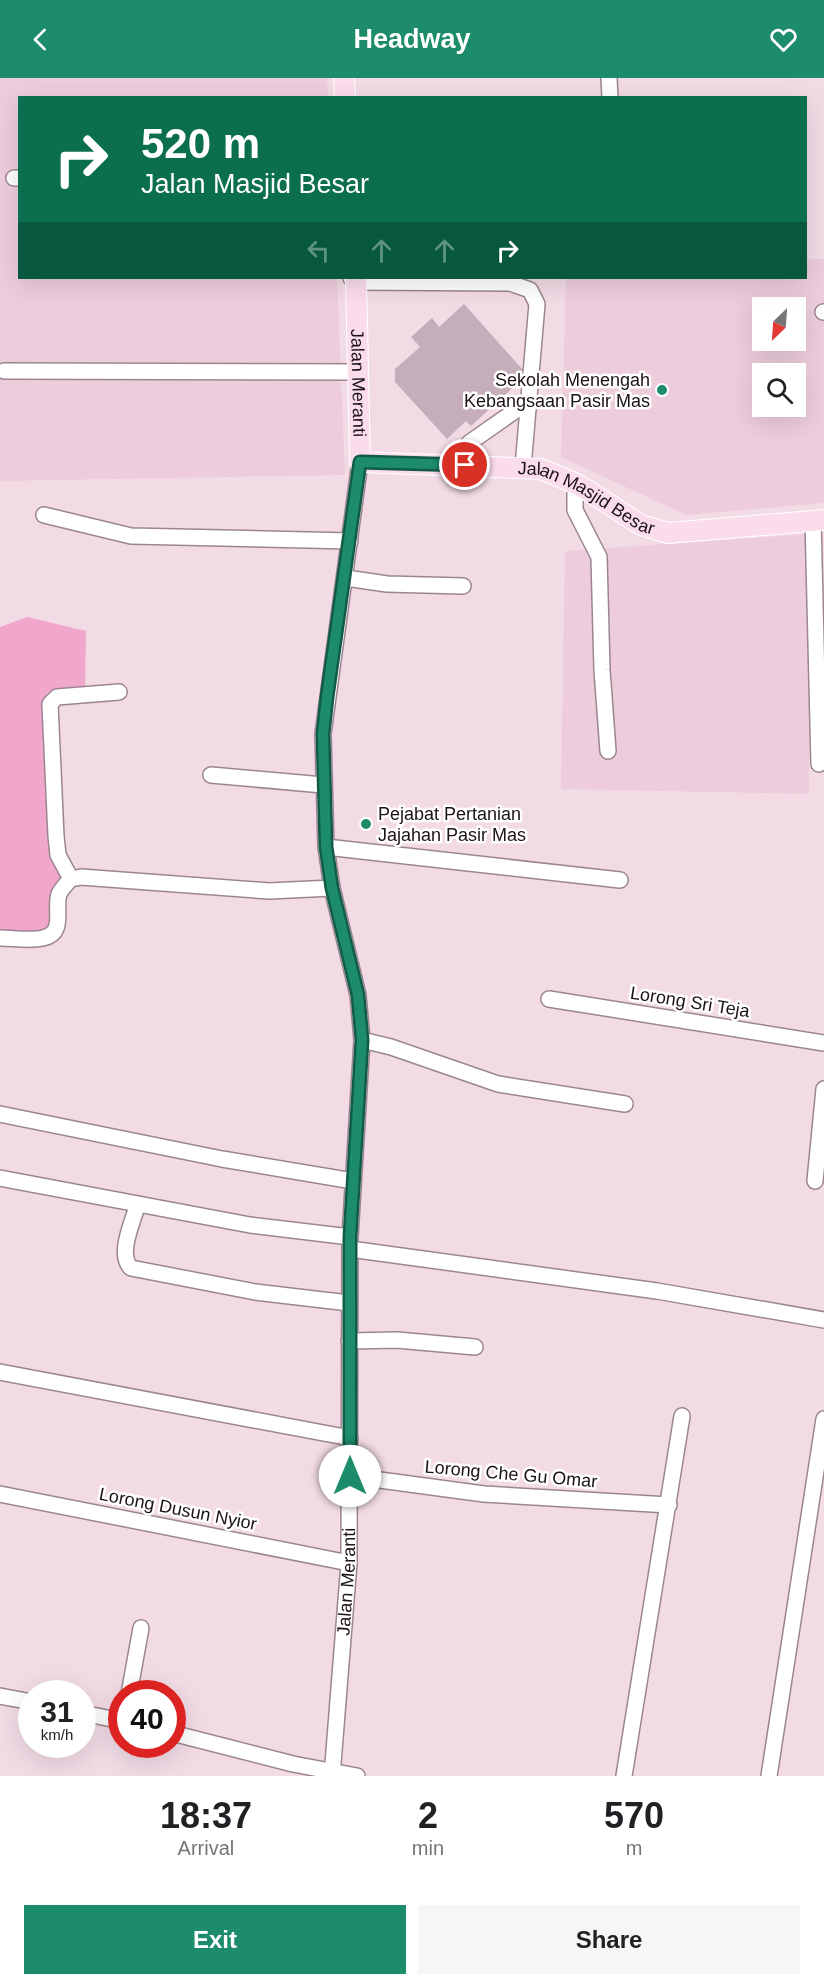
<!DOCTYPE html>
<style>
:root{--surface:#fff;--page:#f6f6f6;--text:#202124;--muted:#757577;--accent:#1c8c6b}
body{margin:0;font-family:Arial,sans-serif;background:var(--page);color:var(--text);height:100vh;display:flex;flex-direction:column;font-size:22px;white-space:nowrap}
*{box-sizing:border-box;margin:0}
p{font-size:20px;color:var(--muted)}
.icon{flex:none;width:33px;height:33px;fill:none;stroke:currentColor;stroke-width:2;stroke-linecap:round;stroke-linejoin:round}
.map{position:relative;height:1698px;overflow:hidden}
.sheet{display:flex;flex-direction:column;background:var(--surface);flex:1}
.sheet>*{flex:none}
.hud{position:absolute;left:18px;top:18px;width:789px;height:183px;border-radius:0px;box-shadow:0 6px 24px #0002;background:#0b6e4f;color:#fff;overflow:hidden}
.needle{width:39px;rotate:205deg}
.tools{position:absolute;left:752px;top:219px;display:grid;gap:12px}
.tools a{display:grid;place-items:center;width:54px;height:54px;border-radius:0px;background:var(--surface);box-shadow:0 6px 24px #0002;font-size:30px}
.speed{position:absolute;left:18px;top:1602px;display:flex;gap:12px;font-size:30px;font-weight:700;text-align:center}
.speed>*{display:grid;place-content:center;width:78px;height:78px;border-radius:50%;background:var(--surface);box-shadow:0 6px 24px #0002;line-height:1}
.speed small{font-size:15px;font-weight:400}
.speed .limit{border:9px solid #d22;background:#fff;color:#111}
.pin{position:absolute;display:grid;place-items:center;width:51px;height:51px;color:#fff;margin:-26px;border:3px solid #fff;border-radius:50%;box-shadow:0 2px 6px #0007}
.me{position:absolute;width:66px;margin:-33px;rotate:0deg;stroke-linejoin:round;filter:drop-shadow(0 0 4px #0008)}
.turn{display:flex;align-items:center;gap:21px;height:126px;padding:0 24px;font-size:27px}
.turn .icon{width:78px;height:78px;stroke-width:2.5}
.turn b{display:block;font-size:42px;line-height:51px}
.lanes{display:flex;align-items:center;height:57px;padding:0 24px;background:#0003;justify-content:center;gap:30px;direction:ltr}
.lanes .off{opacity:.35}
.eta{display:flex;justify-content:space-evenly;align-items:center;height:102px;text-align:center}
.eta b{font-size:36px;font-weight:600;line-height:42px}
.cta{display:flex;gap:12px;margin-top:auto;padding:12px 24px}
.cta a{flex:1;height:69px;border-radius:0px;background:var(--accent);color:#fff;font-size:24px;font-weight:600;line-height:69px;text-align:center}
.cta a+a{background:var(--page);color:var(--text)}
header{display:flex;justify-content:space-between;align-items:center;height:78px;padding:0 24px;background:var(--accent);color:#fff;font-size:27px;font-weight:600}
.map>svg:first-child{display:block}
</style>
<header><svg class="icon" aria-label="back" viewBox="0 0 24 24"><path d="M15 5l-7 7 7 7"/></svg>Headway<svg class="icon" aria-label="heart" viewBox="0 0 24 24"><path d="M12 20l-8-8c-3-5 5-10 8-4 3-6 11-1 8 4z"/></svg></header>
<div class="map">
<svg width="824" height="1698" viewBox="0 0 824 1698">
<rect width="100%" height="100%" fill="#f3dbe6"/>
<path fill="#edcddc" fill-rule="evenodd" d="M0,0h327l1,19 -308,1v180h317l8,197 -345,6z
M806,181h18v244l-138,12 -125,-58 5,-179h240zM762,230h33v32h-33zM762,296h33v32h-33z
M809,456v260l-248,-5 4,-238z"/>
<path fill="#f1a7cc" d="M27,539l59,14 -1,57 -38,5 17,186 -16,52 -11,3 -37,-1v-306z"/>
<path fill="#c5aeb9" d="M464,226l59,66 -8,7 4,5 -48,44 -5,-5 -19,18 -52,-57v-13l25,-22 -9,-10 21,-19 7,9z"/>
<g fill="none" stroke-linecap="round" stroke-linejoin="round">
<defs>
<g id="minor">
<path d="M609,0l1,20"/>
<path d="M14,100h6"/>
<path d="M351,200l5,4 154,1 20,7 7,14 -14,163"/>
<path d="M823,234h1"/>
<path d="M4,293l356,1"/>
<path d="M465,387l4,-22 50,-35 10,-2"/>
<path d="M579,407l-4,10v15l24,47 3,113 6,81"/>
<path d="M44,437l87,21 219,5"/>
<path d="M813,442l6,244"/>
<path d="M346,500l41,6 76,2"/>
<path d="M211,697l112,10"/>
<path d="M326,769l294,33"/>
<path d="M71,801l-13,-24 -2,-19 -6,-132 7,-7 62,-5"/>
<path d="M0,860c13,0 30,3 43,0 23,-5 11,-29 16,-44 3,-6 8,-11 12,-15l10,-2 188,14 63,-3"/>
<path d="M549,921l275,44"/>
<path d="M362,962l29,7 107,37 127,20"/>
<path d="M0,1036l222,45 131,22"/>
<path d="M0,1100l250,47 100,12"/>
<path d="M815,1103l9,-92"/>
<path d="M137,1128c-4,16 -20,48 -6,62l124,24 94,11"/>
<path d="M350,1171l307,42 167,29"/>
<path d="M349,1263l48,-1 78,7"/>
<path d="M0,1294l350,66"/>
<path d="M350,1398l134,18 185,11"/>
<path d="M0,1416l349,69"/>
<path d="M129,1616l12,-66"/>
<path d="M0,1618l32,6"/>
<path d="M82,1635l40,8"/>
<path d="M172,1655l121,31 64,12"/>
<path id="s1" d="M332,1698l17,-213 1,-326 12,-197 -4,-45 -26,-107 -6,-41 -3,-113 37,-272"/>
<path d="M624,1698l58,-360"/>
<path d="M769,1698l55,-357"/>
</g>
<g id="major">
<path d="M344,0l1,20"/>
<path id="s2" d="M356,200l4,184 181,7 38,16 62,40 27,8 156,-13"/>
</g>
</defs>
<use href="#minor" stroke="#9b8690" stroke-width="18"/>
<use href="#major" stroke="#fff" stroke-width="22"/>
<use href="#minor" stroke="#fff" stroke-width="15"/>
<use href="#major" stroke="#fbdceb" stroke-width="20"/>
</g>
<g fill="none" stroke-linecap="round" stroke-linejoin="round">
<defs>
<path id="route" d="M350,1398v-239l12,-197 -4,-45 -26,-107 -6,-41 -3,-113 4,-37 33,-235 105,3"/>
</defs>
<use href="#route" stroke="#125b46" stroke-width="15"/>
<use href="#route" stroke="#1c8c6b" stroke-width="10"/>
</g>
<g fill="#1c8c6b" stroke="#fff" stroke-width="2">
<circle cx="662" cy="312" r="6"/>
<circle cx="366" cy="746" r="6"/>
</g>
<g text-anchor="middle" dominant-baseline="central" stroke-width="5" stroke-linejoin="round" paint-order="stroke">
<g font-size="18" fill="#1b1317" stroke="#fff" text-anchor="end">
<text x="650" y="302">Sekolah Menengah<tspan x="650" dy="21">Kebangsaan Pasir Mas</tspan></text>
<text x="378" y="736" text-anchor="start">Pejabat Pertanian<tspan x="378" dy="21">Jajahan Pasir Mas</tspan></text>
</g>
<g font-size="18" fill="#1b1317" stroke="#fff">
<text stroke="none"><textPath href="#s2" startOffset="105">Jalan Meranti</textPath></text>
<text stroke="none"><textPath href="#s2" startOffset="418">Jalan Masjid Besar</textPath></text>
<text transform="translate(690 924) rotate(9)">Lorong Sri Teja</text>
<text transform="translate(511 1396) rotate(5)">Lorong Che Gu Omar</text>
<text transform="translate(178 1431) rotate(11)">Lorong Dusun Nyior</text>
<text stroke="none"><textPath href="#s1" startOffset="195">Jalan Meranti</textPath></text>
</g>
</g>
</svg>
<div class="tools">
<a><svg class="needle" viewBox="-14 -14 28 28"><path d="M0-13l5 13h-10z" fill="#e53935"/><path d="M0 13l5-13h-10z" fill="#757577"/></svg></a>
<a><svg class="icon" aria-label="search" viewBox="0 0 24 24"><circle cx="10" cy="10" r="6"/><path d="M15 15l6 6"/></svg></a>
</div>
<div class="speed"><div>31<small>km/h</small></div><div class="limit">40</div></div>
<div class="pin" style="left:465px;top:387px;background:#d93025"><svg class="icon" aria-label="arrive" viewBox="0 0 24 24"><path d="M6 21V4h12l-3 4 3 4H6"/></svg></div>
<svg class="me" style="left:350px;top:1398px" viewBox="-20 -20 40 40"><circle r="19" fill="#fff"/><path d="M0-13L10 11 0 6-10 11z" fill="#1c8c6b"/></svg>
<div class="hud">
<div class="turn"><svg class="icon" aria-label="right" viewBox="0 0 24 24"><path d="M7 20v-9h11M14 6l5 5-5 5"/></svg><div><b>520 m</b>Jalan Masjid Besar</div></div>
<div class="lanes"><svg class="icon off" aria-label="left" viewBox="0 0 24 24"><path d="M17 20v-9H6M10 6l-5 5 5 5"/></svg><svg class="icon off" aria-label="ahead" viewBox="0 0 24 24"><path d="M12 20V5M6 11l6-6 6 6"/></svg><svg class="icon off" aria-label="ahead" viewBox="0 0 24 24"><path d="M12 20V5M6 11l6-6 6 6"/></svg><svg class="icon" aria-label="right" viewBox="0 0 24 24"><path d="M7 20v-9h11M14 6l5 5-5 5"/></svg></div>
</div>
</div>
<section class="sheet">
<div class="eta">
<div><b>18:37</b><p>Arrival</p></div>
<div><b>2</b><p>min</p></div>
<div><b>570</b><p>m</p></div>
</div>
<div class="cta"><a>Exit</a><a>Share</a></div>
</section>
